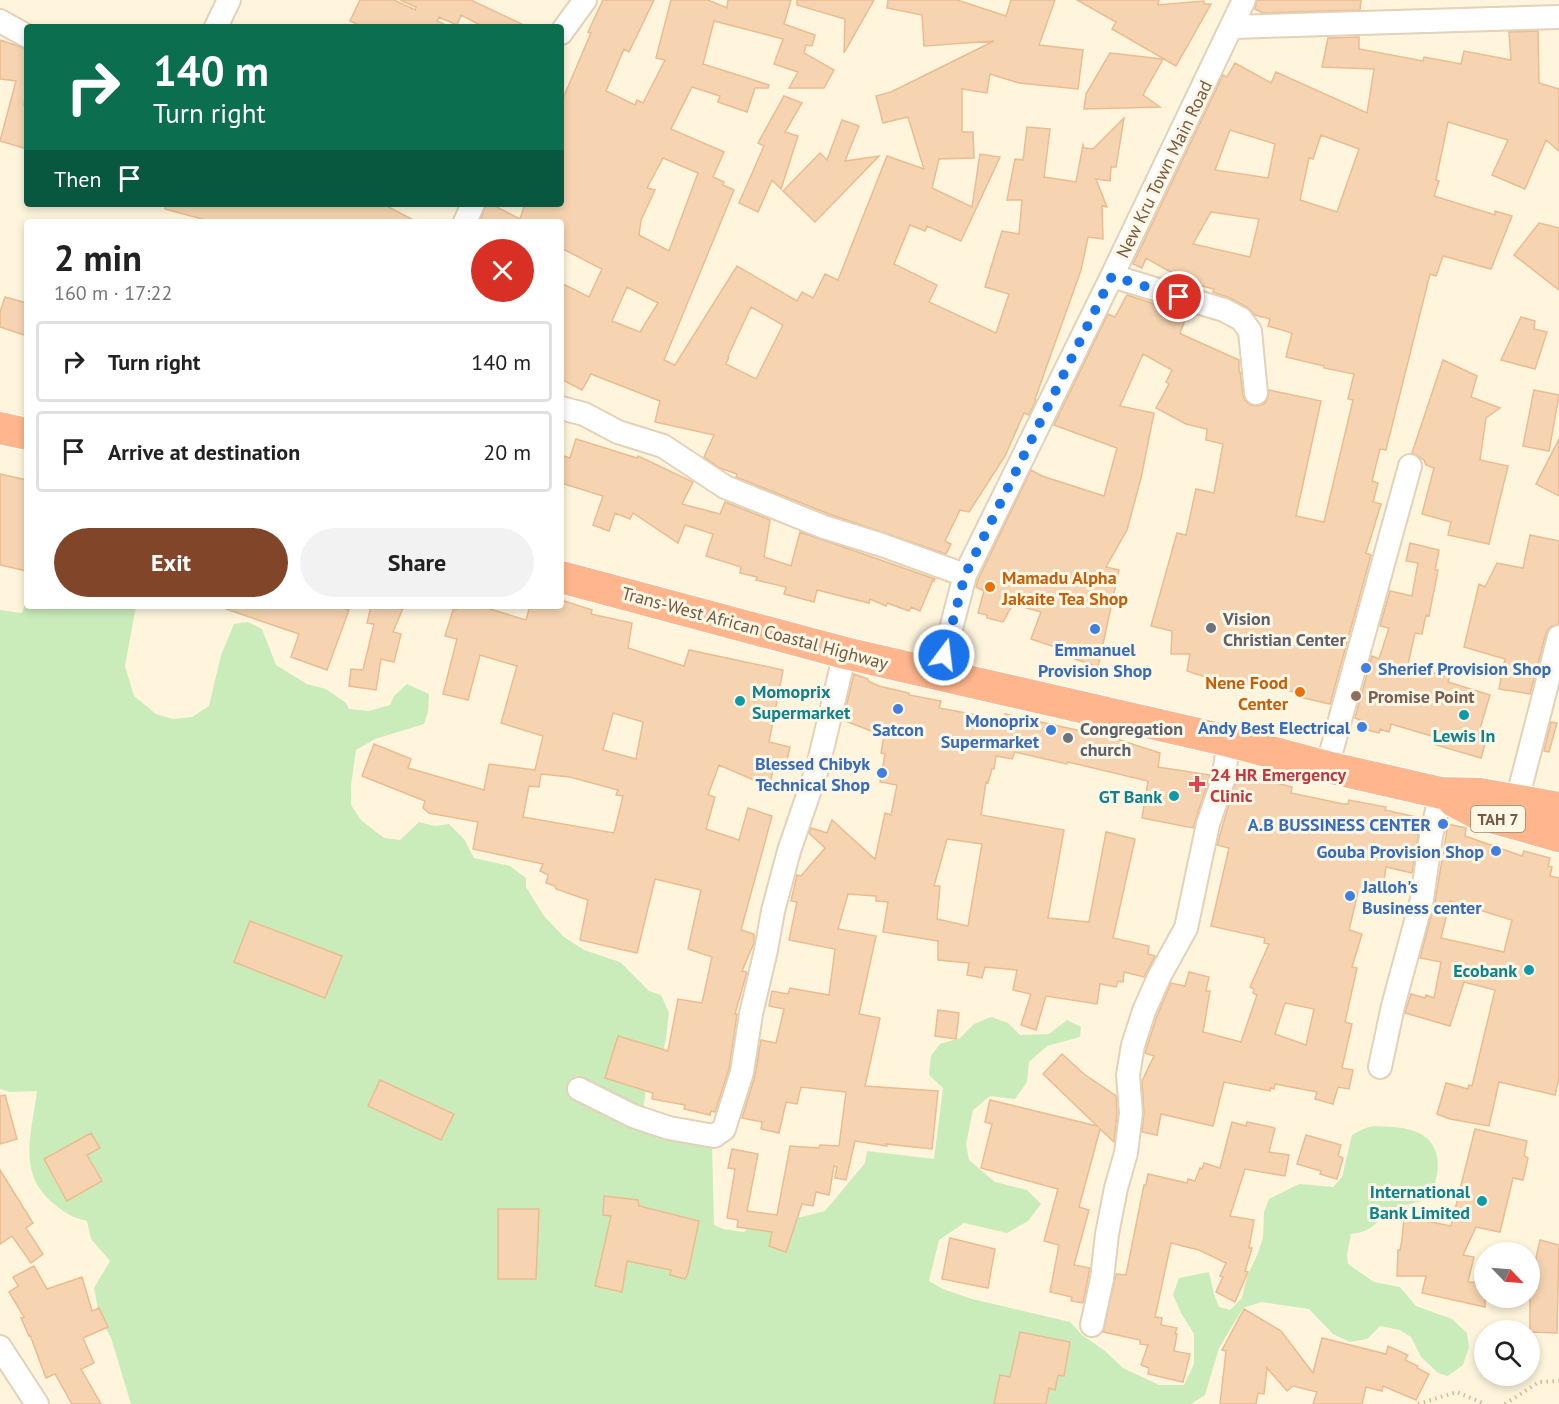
<!DOCTYPE html>
<meta charset="utf-8">
<style>
:root{--surface:#fff;--page:#f2f2f2;--text:#222;--muted:#767676;--line:#e0e0e0;--accent:#81462a}
body{margin:0;font-family:"PT Sans",sans-serif;background:var(--page);color:var(--text);height:100vh;display:flex;flex-direction:column;font-size:22px;white-space:nowrap}
*{box-sizing:border-box;margin:0}
p{font-size:20px;color:var(--muted)}
.icon{flex:none;width:33px;height:33px;fill:none;stroke:currentColor;stroke-width:2;stroke-linecap:round;stroke-linejoin:round}
.map{position:relative;flex:1;overflow:hidden}
.side{position:absolute;left:24px;top:219px;width:540px;height:390px;display:flex;flex-direction:column;background:var(--surface);border-radius:6px;box-shadow:0 3px 9px #0003}
.side>*{flex:none}
.top-card{position:absolute;left:24px;top:24px;width:540px;height:183px;border-radius:6px;box-shadow:0 3px 9px #0003;background:#0b6e4f;color:#fff;overflow:hidden}
.needle{width:39px;rotate:115deg}
.fabs{position:absolute;left:1474px;top:1242px;display:grid;gap:12px}
.fabs a{display:grid;place-items:center;width:66px;height:66px;border-radius:50%;background:var(--surface);box-shadow:0 3px 9px #0003;font-size:30px}
.pin{position:absolute;display:grid;place-items:center;width:51px;height:51px;color:#fff;margin:-26px;border:3px solid #fff;border-radius:50%;box-shadow:0 2px 6px #0007}
.me{position:absolute;width:66px;margin:-33px;rotate:15deg;stroke-linejoin:round;filter:drop-shadow(0 0 4px #0008)}
.turn{display:flex;align-items:center;gap:21px;height:126px;padding:0 30px;font-size:27px}
.turn .icon{width:78px;height:78px;stroke-width:2.5}
.turn b{display:block;font-size:42px;line-height:51px}
.then{display:flex;align-items:center;height:57px;padding:0 30px;background:#0003;gap:12px;font-size:22px}
.round{display:grid;place-items:center;flex:none;width:63px;height:63px;border-radius:32px;background:var(--page)}
.overview{display:flex;align-items:center;justify-content:space-between;height:102px;padding:0 30px}
h1{font-size:36px;font-weight:600;line-height:45px}
.button{display:flex;gap:12px;margin-top:auto;padding:12px 30px}
.button a{flex:1;height:69px;border-radius:36px;background:var(--accent);color:#fff;font-size:24px;font-weight:600;line-height:69px;text-align:center}
.button a+a{background:var(--page);color:var(--text)}
ul{padding:0;list-style:none}
li{display:flex;align-items:center;gap:18px;height:81px;margin:0 12px 9px;padding:0 18px;border:3px solid var(--line);border-radius:6px}
li div{flex:1}
li b{display:block;font-size:22px}
li em{font-style:normal}
.map>svg:first-child{display:block}
</style>
<div class="map">
<svg width="1559" height="1404" viewBox="0 0 1559 1404">
<rect width="100%" height="100%" fill="#fef5dc"/>
<path fill="#caecba" d="M27,598v8h109l-11,60 9,30 22,18 17,5 19,-2 17,-11 12,-51 13,-31 14,-2 14,7 14,36 31,19 19,5 20,14 3,6 20,2 21,-6 4,-9 13,-12 22,10 -1,18 -4,12 -49,15 -19,11 -5,36v19l10,15 23,18 16,2 19,-18 16,4 14,-2 15,15 10,19 36,8 16,12v9l18,29 20,21 20,13 36,12 29,29 12,4 8,18 -3,25 -7,32 -13,18 -3,24 69,33 2,80 9,4 21,3 17,-14 40,-1 24,-6 40,-48 2,-12 67,8 9,-71 -14,-13 2,-19 9,-12 20,-6 14,-14 17,-7 17,6 12,12 29,-1 18,-14 14,7 -1,10 -33,9 -18,16 -2,20 -12,17 -25,-3 -17,14 -7,34 3,16 26,22 32,8 14,14 -13,17 -21,12 -43,-10 -25,17 -10,41 14,8 29,10 98,23 12,13 23,16 18,17 36,17h25l10,-21v-30l-13,-21 -8,-18 6,-17 30,-6 5,22 5,13 11,3 12,-12 5,-21 11,-24 5,-15 1,-26 5,-13 30,-15 34,3 9,-10 10,-42c18,-11 20,-9 40,-8 47,2 55,33 37,72 -13,4 -30,6 -41,14 -16,12 -15,18 -37,21l-4,20 1,10 26,18 26,5 16,19 36,13 15,14 2,14 -6,18 -15,11 -10,-3 -17,-16 -10,-20 -11,-7 -20,-4 -13,13 -17,3 -17,-8 -24,-25 -47,-7 -19,6 -24,40 -14,47 -14,9h-1060l-20,-66 -12,-22 -5,-28 16,-27 -19,-22 -4,-18c-14,-3 -22,-8 -33,-17 -38,-31 -22,-71 -17,-113l-27,1 -10,-3v-479l22,3z"/>
<path fill="#f6d4b1" stroke="#eabc90" stroke-width="1.5" fill-rule="evenodd" d="M360,0h34l21,10 1,-3 -16,-7h71l57,27h-44l-23,-12 -4,10 -18,-8 -2,4 13,6h-87l-13,-6z
M603,0h51l-25,52 -5,-3 -18,42 29,14 2,-5 6,3 22,-43 -9,-2 15,-58h37l19,8 1,-8h63l-7,24 31,11 -3,11 -6,-1 -2,8 30,17 -10,18h-35l9,-16 -24,-8 9,-25 -69,-18 -11,43 66,21 -1,3h-13l-8,24 -29,-10 2,-6 -28,-9 -21,42 53,23 -11,25 11,5 -1,3 11,5 -70,170 11,5 62,-99 60,35 5,-9 11,6 12,-24 13,6 49,-124 37,13 -16,-52 -25,6 -7,-27 15,-4 103,-51 -70,5 -2,-31 -35,-7 1,-8h69l49,16 5,-16h44l-16,45 44,5 -5,39 -59,-6 -29,-9 -3,19 -25,-4v43h11l1,26 -35,1 -7,29 40,19 8,-53 20,3 -39,84 -34,-15 -2,5 -15,-6 -16,39 43,21 -8,17 67,31 13,-39 -24,-7 17,-56 17,3 3,-34h-15l8,-41 8,1 4,-33 23,2 -6,48 32,5 7,-37 1,3 9,1 31,-31 -8,49h-5l-1,14 -14,-2 11,28 -5,-1 1,33 -15,-2 -7,33 -46,129 1,1 -7,15 -5,-2 -19,43 -36,56 -9,-2 -15,31 6,3 -5,10 -117,-40 -93,-37 1,-3 -17,-6 -16,-11 10,-22 -59,-13 5,-21 -69,-27 -9,16 -21,-11v-96l28,14 13,-28 -41,-21v-26h-81l6,-18h5l29,15 5,-15h36v-101l30,-70 -3,-1zM663,158l35,15 -29,78 -30,-16 2,-15 14,-30 -8,-2zM627,287l31,16 -18,29 -28,-11zM751,307l32,18 -27,54 -30,-15 3,-7 -1,-1z
M797,0h77l-30,53 1,-34 -48,-14z
M1077,0h82l-1,5 46,-4v3h7l-35,62 -64,-37 4,-7z
M1257,0h104l-1,10 -97,3 -8,-4z
M1538,31l1,52 20,6v62l-13,-11 -21,49 -33,-14 16,-35 -60,-18 -12,58 3,1 -5,15 61,19v-4l17,5 -21,53 -48,-13 -7,20 -6,-2 -44,176 -6,-1 -8,32 6,2 -5,19 8,2 -15,49 5,2 -41,149 -35,-8 1,-4 -84,-13 -25,-8 3,-17h-19l1,-23 -21,-5 26,-93 9,2 10,-46 18,4 9,-49 -17,-4 1,-11 -21,-5 -30,-16 13,-24 -3,-2 6,-12 -29,-16 -23,52 34,7 -13,65 -14,52 -21,37 13,3 -21,97 -23,-8 1,-5 -45,-15 10,-27 -28,-8 -10,18 -16,-4v-3l-9,-2 6,-22 -8,-4 2,-7 53,-110 11,6 62,20 13,-48 -63,-23 54,-111 7,3 12,-22 60,20 -7,18 1,1 58,26v12h1l3,23 2,5 5,5 8,1 6,-2 4,-6 1,-8 52,11 -25,115 28,6 29,-122 -5,-1 6,-25 -30,-6v-2l-38,-9 6,-24 -24,-7 2,-7 -15,-4 -8,-8 -17,-9 -17,-6 1,-3 -24,-6 -44,-25 -4,10 -9,-4 90,-189 4,2 8,-14 36,20 5,-11 91,41 7,-44 -52,-2 6,-29 31,-1v12l64,12 1,-4 37,7 3,-13 47,9 -2,-28zM1230,130l45,14 -7,34 -53,-8zM1321,135l38,14 -22,63 -37,-12 9,-42 4,1zM1211,212l48,7 -9,38 -57,-13z
M0,40l27,9v33l-3,23h3v44l-27,-8 16,-60 -16,-2z
M1110,53l53,6 -20,36 17,12 -76,2 2,-15z
M784,96l18,7 -17,29 13,4 -17,53 -9,-9 -14,32 -19,-9 25,-57 -6,-3z
M842,120l17,6 -14,35 34,-5 -64,66 -32,-31 37,-38 7,7z
M166,204h217l34,18h-204l-48,-13z
M1539,223l20,5v62l-45,-35z
M5,297l22,6v33l-27,-9v-15z
M1521,317l14,4 -1,8 13,3 -12,37 -34,-9z
M1443,360l34,16 -6,21 29,11 -14,10 -6,42 28,6 -19,78 -41,-9 3,-13 -29,-8 12,-46 -8,-3 -2,-5 -12,-7z
M1534,390l25,5 -10,56 -26,-5z
M576,439l61,19 1,-2 55,26 -11,22 38,10 5,-12 45,18 -6,37 27,9 9,-34 135,47 -1,2 -1,-1 -13,31 -9,-4 -2,4 -22,-8 -1,3 -16,-7 -1,4 -52,-13 -3,12 -30,-8 2,-7 -30,-7 1,-3 -17,-4 1,-6 -35,-11 7,-22 -28,-9 -7,18 -45,-30 -3,6 -15,-6 -6,18 -16,-6 10,-29 -42,-13v-28l9,3z
M1559,439v57l-23,-12z
M0,474l27,6v91l-27,-6z
M1530,535l29,6v83l-9,3 -4,6 -16,61 -31,-5 6,-30 -41,-12 15,-63 6,3 12,-24 26,5z
M1410,543l29,7 -4,20h3l-9,46 -3,-1 -4,19 -7,-1 -7,31 41,14 -1,4 42,13 -12,40 2,1 -2,6 7,2 -4,14 -48,-14 2,-7 -44,-13 -2,8 -9,-3 -1,4 -19,-5 1,-5h-2l1,-3 -5,-2 17,-62 7,3 10,-31 -9,-2 10,-35 22,5 6,-33 -12,-2z
M561,600l31,10 -1,4 41,9 -4,25 56,18 5,-16 94,20 -14,72 21,5 -4,18 -12,-3 -4,25 -51,-22 -11,30 7,2 -9,32 33,11 9,-32 24,8 -31,114 13,4v9l-12,28 5,1 -12,42h2l-8,55 -14,43 -4,-1 -1,4 -26,-6 1,-4 -33,-6 1,-6 -48,-15 13,-42 50,15 10,-52 24,4 10,-46 -24,-8 13,-59 -46,-11 -18,74 -57,-13 8,-40 -32,-11 -1,-3 -9,-3 2,-8 -8,-4 3,-7 -70,-15 5,-27 -49,-9 -6,-5 2,-7 -63,-25 12,-32 37,15 -3,9 76,22 5,-26 46,6 8,-34 -42,-13 16,-57 -37,-11 -12,45 -25,-6 14,-55 -12,-3 8,-26 4,-1 1,-3h22l46,14 4,-14h31zM613,713l30,9 -7,37 -33,-9zM541,774l29,3 48,13 -2,5 7,1 -9,37 -91,-16 6,-31 10,1z
M226,606h111l12,4 -22,60 -36,-13 8,-23 -73,-25z
M371,606h33l-11,26 8,2 -7,28 -13,-3 -5,31 -27,-4 2,-17 12,1 11,-46 -7,-1z
M854,674l14,5v2l11,5 30,7v2l32,6 -2,7 65,12 1,-6 112,25 43,14 -2,14 52,8 -17,53 -51,-10 6,-37 -80,-19 -1,2 -52,-12 -3,7 -16,-3 -2,13h-2l-4,14 -2,-1 -5,33 83,15 -16,88 41,4 17,-90 29,7 -22,99 36,8 -1,8 7,2 -11,21 -20,-5 -1,10 -5,-1 -2,6 -16,-3 -3,20 -51,-8 -10,34 -15,-5 10,-31 -18,-4 4,-20 -32,-3 -3,11 -15,-3 2,-12 -31,-3v-19l-55,-9 5,-30 -12,-1v-5l-28,-2 -10,35 38,7 -17,78 21,4 -15,68 73,5 -6,58 -46,-5 1,2 -32,-5 -9,39 -11,-2 2,-11 -3,-1 -5,29 -13,-3 -3,14 -11,-2 -16,48 -17,-6 3,-14 -35,-5 1,-7 -11,-2 8,-49 -7,-1 4,-19 26,5 -11,57 30,4 13,-69 29,2 1,-3 19,1 7,-54 -45,-5 -4,17 -11,-2 -7,31 -18,-4 1,-7 -20,-4 13,-42 6,-36 15,3 8,-34 -15,-3 3,-15 16,3 2,-6 39,7 6,-46 -46,-9 8,-38 -6,-1 6,-26 4,1 24,-28 -16,-15 2,-5 16,5 5,-13 43,39 10,-46 6,2 6,-30 -17,-3 5,-28 -4,-1 3,-17 -41,-16zM947,839l35,5 -14,82 -31,-7 3,-33h-6z
M1551,722l6,1 -8,29 -5,-1z
M1238,773l54,14 -1,6 52,11h5l1,-4 37,7 -1,3 36,8 -9,55 -26,-6 -4,28 -24,-3 -9,38 13,4 -10,33 5,1 -12,54 7,2 -10,44 11,2 -4,19 -11,-2 -5,17 -18,-5 2,-7 -42,-8 -1,5 -3,-1 -1,3 -46,-9 -11,44 -52,-12 -4,21 -15,-3 2,-20 -2,-31 12,-25 -9,-3 12,-37 14,-33 14,3 4,-14 20,5 -3,14h4l-7,41 38,10 16,-47 -4,-2 1,-4 -4,-2 19,-43 -5,-1 1,-5 -54,-12 18,-78 -12,-3zM1285,1003l29,6 -8,36 -31,-11z
M1448,824l18,4 -1,8 57,20 2,-5 26,7 -2,8 4,1 -2,9 9,2v200l-4,17 -56,-13 -10,44 -39,-7 -13,-5 9,-31 22,6 1,-4 3,1 23,-96 -31,-8 -14,44 -45,-13 6,-19 14,4 1,-3 8,3 7,-36 -21,-4 15,-56zM1450,901l62,19 -8,32 -63,-14z
M250,921l92,35 -17,42 -91,-36z
M938,1010l21,3 -3,26 -21,-3z
M1062,1054l22,20 32,22 1,17 -3,29 -14,-13 -21,78 10,3 -15,55 16,3 -7,35 -12,-2 1,-4 -22,-5 9,-47 -15,-4 14,-52 -77,-21 11,-44 -7,-2 5,-22 107,26 -54,-52z
M380,1080l74,34 -13,26 -73,-34z
M5,1095l12,44 -17,5v-48z
M1232,1122l14,4 1,-4 28,6 -6,24 20,3 -4,21 -40,-7 -15,47 24,4 -5,28h3l-7,23 3,1 -13,30 -19,-10 7,-15 -3,-1 6,-13 -27,-13 -28,-7 -16,74 7,1 -1,7 16,3 -2,6h2l-3,17 16,3 -7,28 -35,-8 1,-6 -8,-3 7,-20 -8,-1v-4l-37,-8 13,-58 10,1 18,-90h2l2,-11 39,9 1,-4 7,2 5,-13 2,1 2,-6 16,5z
M1475,1129l52,12 -3,15 4,2 -5,22 -10,-2 -13,54 -24,-5 -13,28 11,2 -6,25 17,1v24l-63,-14 4,-17h-29l1,-26h2l2,-10 2,-23 47,9z
M91,1133l9,15 -13,7 15,26 -35,20 -23,-42z
M1306,1135l35,10 -3,11 5,2 -6,21 -17,-5 1,-3 -24,-7z
M0,1170l33,53 -7,5 17,26 -12,9 -19,-27 -12,8z
M604,1196l34,4 1,6 60,15 -11,52 -3,6 -15,-4 1,-5 -44,-9 -5,31 -27,-6 16,-70 -8,-1z
M498,1209h41l-3,70h-38z
M950,1238l45,11 -7,39 -46,-9z
M1540,1240l19,5 -2,88 -27,-1v-65h4z
M34,1266l13,23 35,-12 10,34 7,-3 9,19 -25,11 11,25 -13,6 20,35h-29l-17,-30 -9,4 -16,-43 -1,1 -8,-18 3,-1 -15,-25 9,-6 -5,-9z
M1244,1309l37,22 32,42 9,-35 64,16 2,-8 20,9 -3,5 13,6 -1,2 12,6 -13,26 -33,-14 -1,5 -16,-4 -4,17h-49l4,-12 -24,-6 -6,5 -20,-23 -3,26 -6,-1 -2,11h-36l6,-53 -4,-1z
M1020,1332l50,10 -6,34 -6,-1 -3,15 -6,-2 -3,16h-52l6,-29 10,2z"/>
<g fill="none" stroke-linecap="round" stroke-linejoin="round">
<defs>
<path id="minor" d="M0,21l27,15
M216,27l13,-27
M1232,27l327,-10
M561,33l24,-33
M465,222l8,-18
M1112,276l112,34 17,9 9,12 6,62
M561,408l23,6 34,18 45,14 62,41 99,40 58,18 83,30
M939,675l26,-100 147,-299 132,-276
M1327,767l83,-301
M1517,800l42,-163
M1380,1067l13,-61 29,-107 9,-63 10,-43
M579,1089l54,27 36,12 45,8 10,-7 18,-57 9,-58 15,-64 7,-39 16,-60 29,-85 27,-113
M1092,1325l10,-46 5,-45 9,-46 10,-35 5,-40 -3,-38 5,-30 11,-34 15,-34 27,-49 22,-104 15,-44 6,-39
M0,1347l37,57"/>
<path id="highway" d="M0,428l27,6
M561,577l284,76 384,88 98,26 114,26 39,1 79,14
M1454,801l23,12 82,23"/>
</defs>
<use href="#minor" stroke="#e3d1b8" stroke-width="26"/>
<use href="#highway" stroke="#fff" stroke-width="34"/>
<path stroke="#dbb795" stroke-width="4" stroke-dasharray="1.5 4.5" stroke-linecap="butt" d="M1418,1404l39,-12 28,12
M1505,1404l34,-22 20,-1"/>
<use href="#minor" stroke="#fff" stroke-width="22"/>
<use href="#highway" stroke="#ffb68d" stroke-width="32"/>
</g>
<g fill="none" stroke-linecap="round" stroke-linejoin="round">
<path stroke="#1a73e8" stroke-width="10" stroke-dasharray="0 18" d="M944,655l21,-80 147,-299 67,21"/>
</g>
<g fill="#e8710a" stroke="#fff7e5" stroke-width="2">
<circle cx="990" cy="587" r="6"/>
<circle cx="1300" cy="692" r="6"/>
</g>
<g fill="#6b7280" stroke="#fff7e5" stroke-width="2">
<circle cx="1211" cy="628" r="6"/>
<circle cx="1068" cy="738" r="6"/>
</g>
<g fill="#3f7fe0" stroke="#fff7e5" stroke-width="2">
<circle cx="1095" cy="629" r="6"/>
<circle cx="1366" cy="668" r="6"/>
<circle cx="898" cy="709" r="6"/>
<circle cx="1362" cy="727" r="6"/>
<circle cx="1051" cy="730" r="6"/>
<circle cx="882" cy="773" r="6"/>
<circle cx="1443" cy="824" r="6"/>
<circle cx="1496" cy="851" r="6"/>
<circle cx="1350" cy="896" r="6"/>
</g>
<circle fill="#8d6e63" stroke="#fff7e5" stroke-width="2" cx="1356" cy="696" r="6"/>
<g fill="#0f9aa8" stroke="#fff7e5" stroke-width="2">
<circle cx="740" cy="701" r="6"/>
<circle cx="1464" cy="715" r="6"/>
<circle cx="1174" cy="796" r="6"/>
<circle cx="1529" cy="970" r="6"/>
<circle cx="1482" cy="1201" r="6"/>
</g>
<path fill="#e0444e" stroke="#fff7e5" stroke-width="2" d="M1194 775h6v6h6v6h-6v6h-6v-6h-6v-6h6z"/>
<g text-anchor="middle" dominant-baseline="central" stroke-width="6" stroke-linejoin="round" paint-order="stroke">
<rect fill="#fff7e5" stroke="#9e8974" stroke-width="1.5" x="1471" y="806" width="54" height="26" rx="4.5"/>
<g font-size="16" font-weight="bold" fill="#755a43">
<text x="1498" y="819">TAH 7</text>
</g>
<g font-size="18" fill="#755a43" stroke="#fff7e5">
<text transform="translate(1164 169) rotate(-64)">New Kru Town Main Road</text>
<text transform="translate(755 628) rotate(15)">Trans-West African Coastal Highway</text>
</g>
<g font-size="18" font-weight="bold" fill="#c56008" stroke="#fff7e5" text-anchor="start">
<text x="1002" y="577">Mamadu Alpha<tspan x="1002" dy="21">Jakaite Tea Shop</tspan></text>
<text x="1288" y="682" text-anchor="end">Nene Food<tspan x="1288" dy="21">Center</tspan></text>
</g>
<g font-size="18" font-weight="bold" fill="#5b616d" stroke="#fff7e5" text-anchor="start">
<text x="1223" y="618">Vision<tspan x="1223" dy="21">Christian Center</tspan></text>
<text x="1080" y="728">Congregation<tspan x="1080" dy="21">church</tspan></text>
</g>
<g font-size="18" font-weight="bold" fill="#366cbe" stroke="#fff7e5" text-anchor="end">
<text x="1095" y="649" text-anchor="middle">Emmanuel<tspan x="1095" dy="21">Provision Shop</tspan></text>
<text x="1378" y="668" text-anchor="start">Sherief Provision Shop</text>
<text x="1039" y="720">Monoprix<tspan x="1039" dy="21">Supermarket</tspan></text>
<text x="1350" y="727">Andy Best Electrical</text>
<text x="898" y="729" text-anchor="middle">Satcon</text>
<text x="870" y="763">Blessed Chibyk<tspan x="870" dy="21">Technical Shop</tspan></text>
<text x="1431" y="824">A.B BUSSINESS CENTER</text>
<text x="1484" y="851">Gouba Provision Shop</text>
<text x="1362" y="886" text-anchor="start">Jalloh's<tspan x="1362" dy="21">Business center</tspan></text>
</g>
<g font-size="18" font-weight="bold" fill="#0d838f" stroke="#fff7e5" text-anchor="end">
<text x="752" y="691" text-anchor="start">Momoprix<tspan x="752" dy="21">Supermarket</tspan></text>
<text x="1464" y="735" text-anchor="middle">Lewis In</text>
<text x="1162" y="796">GT Bank</text>
<text x="1517" y="970">Ecobank</text>
<text x="1470" y="1191">International<tspan x="1470" dy="21">Bank Limited</tspan></text>
</g>
<g font-size="18" font-weight="bold" fill="#785e54" stroke="#fff7e5" text-anchor="start">
<text x="1368" y="696">Promise Point</text>
</g>
<g font-size="18" font-weight="bold" fill="#be3a42" stroke="#fff7e5" text-anchor="start">
<text x="1210" y="774">24 HR Emergency<tspan x="1210" dy="21">Clinic</tspan></text>
</g>
</g>
</svg>
<div class="fabs">
<a><svg class="needle" viewBox="-14 -14 28 28"><path d="M0-13l5 13h-10z" fill="#e53935"/><path d="M0 13l5-13h-10z" fill="#767676"/></svg></a>
<a><svg class="icon" aria-label="search" viewBox="0 0 24 24"><circle cx="10" cy="10" r="6"/><path d="M15 15l6 6"/></svg></a>
</div>
<div class="pin" style="left:1179px;top:297px;background:#d93025"><svg class="icon" aria-label="arrive" viewBox="0 0 24 24"><path d="M6 21V4h12l-3 4 3 4H6"/></svg></div>
<svg class="me" style="left:944px;top:655px" viewBox="-20 -20 40 40"><circle r="17" fill="#1a73e8" stroke="#fff" stroke-width="3"/><path d="M0-11L8 9 0 5-8 9z" fill="#fff"/></svg>
<div class="top-card">
<div class="turn"><svg class="icon" aria-label="right" viewBox="0 0 24 24"><path d="M7 20v-9h11M14 6l5 5-5 5"/></svg><div><b>140 m</b>Turn right</div></div>
<div class="then">Then<svg class="icon" aria-label="arrive" viewBox="0 0 24 24"><path d="M6 21V4h12l-3 4 3 4H6"/></svg></div>
</div>
<section class="side">
<div class="overview"><div><h1>2 min</h1><p>160 m · 17:22</p></div><a class="round" style="background:#d93025;color:#fff"><svg class="icon" aria-label="close" viewBox="0 0 24 24"><path d="M6 6l12 12M18 6L6 18"/></svg></a></div>
<ul>
<li><svg class="icon" aria-label="right" viewBox="0 0 24 24"><path d="M7 20v-9h11M14 6l5 5-5 5"/></svg><div><b>Turn right</b></div><em>140 m</em></li>
<li><svg class="icon" aria-label="arrive" viewBox="0 0 24 24"><path d="M6 21V4h12l-3 4 3 4H6"/></svg><div><b>Arrive at destination</b></div><em>20 m</em></li>
</ul>
<div class="button"><a>Exit</a><a>Share</a></div>
</section>
</div>
